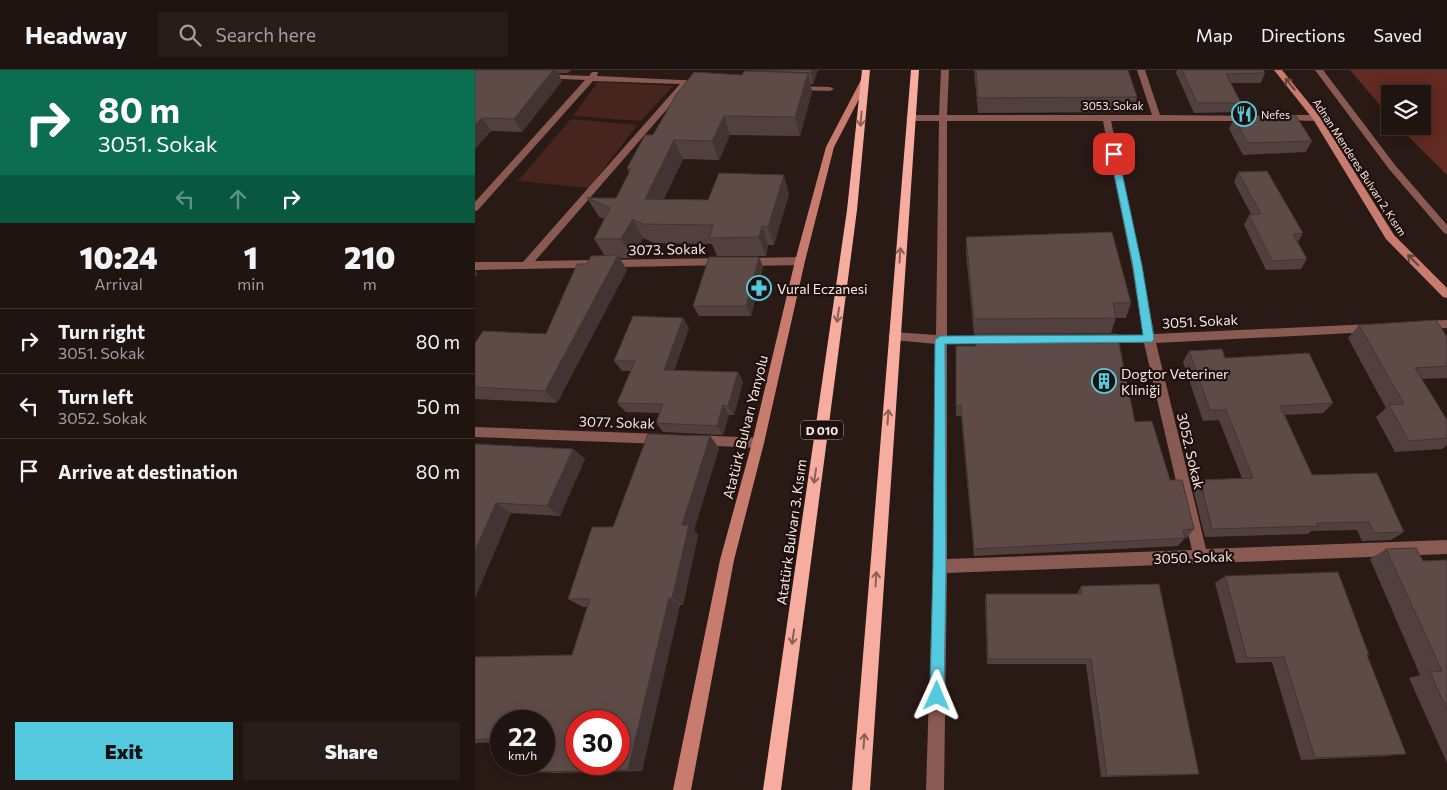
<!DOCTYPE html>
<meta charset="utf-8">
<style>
:root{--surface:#201410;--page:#281d19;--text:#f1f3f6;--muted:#a29e9f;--line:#3d3330;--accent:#55cadf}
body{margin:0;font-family:Commissioner,sans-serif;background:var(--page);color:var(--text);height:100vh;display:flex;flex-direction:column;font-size:19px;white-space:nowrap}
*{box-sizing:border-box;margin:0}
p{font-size:16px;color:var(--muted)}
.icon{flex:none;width:28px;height:28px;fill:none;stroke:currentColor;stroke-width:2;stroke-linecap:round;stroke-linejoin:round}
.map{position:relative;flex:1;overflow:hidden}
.drawer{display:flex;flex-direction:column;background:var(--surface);width:475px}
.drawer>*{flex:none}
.top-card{background:#0b6e4f;color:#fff;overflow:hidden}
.tools{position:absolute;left:906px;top:15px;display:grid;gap:10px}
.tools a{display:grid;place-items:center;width:50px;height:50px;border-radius:0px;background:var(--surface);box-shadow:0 2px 12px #0003,0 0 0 1px var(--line);font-size:25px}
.speed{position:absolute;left:15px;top:640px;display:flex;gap:10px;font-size:25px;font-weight:700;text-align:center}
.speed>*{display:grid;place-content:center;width:65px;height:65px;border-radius:50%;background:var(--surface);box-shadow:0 2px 12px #0003,0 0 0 1px var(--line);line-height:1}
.speed small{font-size:12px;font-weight:400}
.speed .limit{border:8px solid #d22;background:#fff;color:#111}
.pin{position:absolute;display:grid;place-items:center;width:42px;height:42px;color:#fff;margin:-21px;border-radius:10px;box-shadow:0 2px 8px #0006}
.me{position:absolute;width:55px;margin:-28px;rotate:1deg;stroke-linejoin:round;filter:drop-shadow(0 0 4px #0008)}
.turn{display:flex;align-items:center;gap:18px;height:105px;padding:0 15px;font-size:22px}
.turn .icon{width:65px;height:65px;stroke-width:2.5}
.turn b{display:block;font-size:35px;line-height:42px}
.lanes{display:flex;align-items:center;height:48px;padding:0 15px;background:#0003;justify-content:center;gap:25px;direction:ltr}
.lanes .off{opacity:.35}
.eta{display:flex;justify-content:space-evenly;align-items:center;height:85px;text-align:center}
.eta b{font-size:30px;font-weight:800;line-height:35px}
.primary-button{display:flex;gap:10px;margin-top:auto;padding:10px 15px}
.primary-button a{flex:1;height:58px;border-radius:0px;background:var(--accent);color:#111;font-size:20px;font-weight:800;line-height:58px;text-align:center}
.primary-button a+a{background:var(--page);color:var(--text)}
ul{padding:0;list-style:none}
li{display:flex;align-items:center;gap:15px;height:65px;padding:0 15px;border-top:1px solid var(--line)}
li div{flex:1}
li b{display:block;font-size:19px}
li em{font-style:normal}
header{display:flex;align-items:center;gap:30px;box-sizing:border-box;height:70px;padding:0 25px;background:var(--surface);border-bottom:1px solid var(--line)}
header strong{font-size:24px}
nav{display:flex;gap:28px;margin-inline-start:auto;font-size:18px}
.search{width:350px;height:45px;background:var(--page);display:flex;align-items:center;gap:12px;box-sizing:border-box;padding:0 18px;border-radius:0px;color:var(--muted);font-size:19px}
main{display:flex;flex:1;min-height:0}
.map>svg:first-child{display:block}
</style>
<header>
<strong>Headway</strong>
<div class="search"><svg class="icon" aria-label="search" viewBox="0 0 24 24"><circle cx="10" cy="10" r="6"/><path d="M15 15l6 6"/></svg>Search here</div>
<nav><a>Map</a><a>Directions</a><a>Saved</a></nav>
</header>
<main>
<section class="drawer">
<div class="top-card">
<div class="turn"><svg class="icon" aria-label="right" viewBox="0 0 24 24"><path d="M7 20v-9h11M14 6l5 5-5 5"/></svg><div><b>80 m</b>3051. Sokak</div></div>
<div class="lanes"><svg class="icon off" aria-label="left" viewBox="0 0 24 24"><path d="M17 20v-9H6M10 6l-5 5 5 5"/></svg><svg class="icon off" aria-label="ahead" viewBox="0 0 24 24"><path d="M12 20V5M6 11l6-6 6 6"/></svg><svg class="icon" aria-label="right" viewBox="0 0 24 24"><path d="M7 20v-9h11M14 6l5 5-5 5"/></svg></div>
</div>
<div class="eta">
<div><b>10:24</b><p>Arrival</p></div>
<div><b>1</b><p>min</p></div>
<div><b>210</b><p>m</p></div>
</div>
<ul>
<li><svg class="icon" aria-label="right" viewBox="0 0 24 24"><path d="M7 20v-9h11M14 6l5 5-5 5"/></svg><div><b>Turn right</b><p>3051. Sokak</p></div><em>80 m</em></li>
<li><svg class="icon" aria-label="left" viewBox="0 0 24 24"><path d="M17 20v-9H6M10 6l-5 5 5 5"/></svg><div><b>Turn left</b><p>3052. Sokak</p></div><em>50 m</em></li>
<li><svg class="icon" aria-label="arrive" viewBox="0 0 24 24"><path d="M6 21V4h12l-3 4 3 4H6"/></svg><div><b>Arrive at destination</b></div><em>80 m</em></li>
</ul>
<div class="primary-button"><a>Exit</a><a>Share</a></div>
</section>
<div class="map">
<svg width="972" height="720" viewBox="0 0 972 720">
<rect width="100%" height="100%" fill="#2a1a16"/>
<path fill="#47241d" d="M123,12l75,4 -32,35 -68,-5z
M96,49l66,6 -48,63 -71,-7z"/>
<path fill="#622a21" d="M875,0h97v105l-49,-49h25v-32h-33v23z"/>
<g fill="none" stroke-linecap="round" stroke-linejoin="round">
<path fill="#895a51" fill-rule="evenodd" d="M840,0h8l72,95 52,60v9l-3,-1 -55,-64z"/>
<path fill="#895a51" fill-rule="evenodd" d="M466,0h8l-2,45h205l-15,-45h8l15,45 105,1 1,2 -4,3h-151l31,145 12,68 218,-10 6,4 -6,4 -216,11 50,206 241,-9v14l-500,19 -3,217h-18l7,-224 3,-222 -42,-4 -6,-4 6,-4 42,3 3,-214h-29l-4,-3 4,-3h29zM472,51h156l29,145 11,69h-41l-6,4 6,4h42l48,207 -245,9v-215h45l6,-4 -6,-4h-45z
M117,2h6l-1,4 105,5 4,2 -4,2h-14l-153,176 188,-3 5,4 -1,3 -252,5v-8h48l157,-178 -87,-3 -115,129 -3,1v-9l110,-122 -42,-2h-3v-4l49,2z
M317,16l38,1 4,2 -4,2 -35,-1h-3z
M807,45h35l4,3 -4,3 -38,-1 -1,-2z
M325,187l5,4 -5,4 -55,1 -5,-4 5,-4z
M972,250v8l-25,1 -6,-4 6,-4z
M0,357l187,7 4,1 2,4 -2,4 -4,1 -187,-7z
M222,365l61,3 4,1 2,4 -2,4 -4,1 -61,-3 -4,-1 -2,-4 2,-4z"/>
<path fill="#c77c6e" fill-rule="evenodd" d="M799,0h8l39,48 73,117 53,53v10l-4,-1 -57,-58 -73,-120z
M387,8l7,2 -35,67 -29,114 -41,182 -30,117 -43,230h-18l47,-230 32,-117 43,-182 31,-114z"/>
<path fill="#f6ac9f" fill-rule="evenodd" d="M387,0h8l-13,140 -76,580h-18l84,-580z
M436,0h8l-49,720h-18z"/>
</g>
<path fill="#51403d" d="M0,0h96l-3,3h-10l4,8 -40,51 -31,-1 -16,18z
M276,0h67l-5,14h-3l2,8 -12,44 -70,-1 -11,25 -36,-1 -19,40 44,1 81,-6 -15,51h-6l-2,11h-49l-5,-12 -58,-1 -11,-5 -10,20h-14l8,12 -70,133 -82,-4v-56l71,-9 41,-70 18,-8 -11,-17 11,-20 -6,-2 -12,-19h29l13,-25 -2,-5 26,-33 89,-60 9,-4z
M499,0h154l9,27 -3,15 -156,1z
M702,0h86l2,3 -4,10h-30l10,20 -4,9 -43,1 -18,-40z
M759,48l78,23 -6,11 -63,3 -14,-26z
M763,102l65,61 -5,9 9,17 -6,10 -35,1 -22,-45 5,-10 2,-1 -17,-32z
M491,167l165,66 -5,15h-10l-5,15 -137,1 -8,-81z
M284,187l4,10 -12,49h-52l-6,-10z
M208,248l6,10 -15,42 69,12 -9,33h-5l-6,20 -60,-3 -7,-9 4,-10 -34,-1 -9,-9 14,-32h-9l-8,-10z
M884,255l88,12v41l-25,1 25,41v25l-5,4 -47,3 -19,-35 10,-9 -38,-70z
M500,264l160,88 35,58 24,49 -7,9h-2l-7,8 -204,10 -13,-140h-5v-70h19z
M714,281l36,7 108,45 -10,10 -38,2 27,60 92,57 -13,8 -29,1 -5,-11 -46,1 -3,3 -103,3 -12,-48 7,-9 42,-2 -23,-58 -16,1 -20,-59z
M235,366l9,12 -25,82 4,5 -15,70h-3l-38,166 -87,2 -19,-1 10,-32h-2v-19h-43v21l-26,1v-86l97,-2 15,-48h-4l-15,-8 45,-72z
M0,374l98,5 12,10 -25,57 -49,-3 -36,85z
M911,479l37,12 24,-1v203l-38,-85 11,-3 -50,-116z
M750,506l142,79 39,99 -19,2 -86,4 -29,-98 -36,1 -21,-80z
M606,516l118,188 -9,1 -89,2 -15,-113h-99l-2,-63 1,-7h91z"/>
<path fill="#423432" d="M78,0h3l6,11 -40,51 -8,-13z
M337,0h6l-5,14 -2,-11z
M333,3l4,19 -12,44 -5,-19z
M249,46l6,19 -11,25 -7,-19z
M7,48l9,13 -16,18v-24z
M199,70l9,19 -28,59 -10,-19z
M309,105l5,19 -15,51 -6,-18z
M158,149l10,19 -10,20 -12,-19z
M287,156l6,19 -2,11 -7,-19z
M143,185l9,15 -70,133 -12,-12z
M284,187l4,10 -12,49 -5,-10z
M0,200l3,4 -3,3z
M208,248l6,10 -18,52 -7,-10z
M263,302l5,10 -9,33 -6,-9z
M248,335l6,10 -6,20 -6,-9z
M235,366l9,12 -25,82 4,5 -15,70 -11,-7 10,-73z
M98,379l12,10 -25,57 -13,-10z
M21,433l15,10 -36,85v-47z
M194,528l11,7 -38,166 -14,-1z"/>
<path fill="#5e4b47" stroke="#423432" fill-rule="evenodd" d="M0,0h78l-39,49 -32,-1 -7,7z
M275,0h62l-1,3z
M501,0h152l9,27 -159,1z
M707,0h81l2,3 -39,1 15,29h-44z
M269,1l64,2 -13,44 -71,-1 -12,25 -38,-1 -29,59 63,1 11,-27 65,2 -16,52 -6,-1 -3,11 -50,1 4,-13 -70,-1 -10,-5 -12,20h-27l16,-31 -23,-10h29l15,-29 -4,-1 18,-33h8l23,-40 18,-23 48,3z
M821,46l16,25 -64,2 -14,-25z
M792,101l36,62 -10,1 14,25 -35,2 -23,-46 12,-1 -23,-42z
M637,162l19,71h-18l3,15 -142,1 -8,-82z
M143,185l-73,136 -70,-4v-44l8,-12 63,3 31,-70h10l4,-8z
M234,187h50l-13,49h-53z
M158,246l50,2 -19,52 74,2 -10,34 -5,-1 -6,21 -61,-3 7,-19 -46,-1 18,-42h-21z
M961,250l11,17v29l-32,2 32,52v18l-38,3 -20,-36 15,-1 -45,-79z
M500,264h142l18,88 17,-1 18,59h12l12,49 -11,1 2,8 -211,11 -13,-144 -5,1v-60h20z
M747,279l3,9 84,-5 24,50 -53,3 32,69 65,-2 27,59 -30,1 -5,-11 -52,1 1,3 -106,3 -12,-49 53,-2 -27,-68h-16l-21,-59z
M173,364l62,2 -28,89h7l-17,73h-3l-41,172 -92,2 3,-8h5v-16l3,-12h-3v-15h-43v17l-26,2v-83l97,-2 18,-56h-22l24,-72h21zM101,651h43v43h-43z
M0,374l98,5 -26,57 -51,-3 -21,48z
M941,478l7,13 24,-1v150l-17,-38 12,-1 -56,-122z
M863,502l31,83h-2l39,99 -91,4 -31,-101 -37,1 -22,-82z
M684,514l40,190 -92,2 -16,-117h-103l-2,-65h96l-1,-8z"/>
<defs><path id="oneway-shaft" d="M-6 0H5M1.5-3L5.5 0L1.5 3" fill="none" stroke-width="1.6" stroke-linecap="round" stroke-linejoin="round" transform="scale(1.25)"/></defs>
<g stroke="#6b4139">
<use href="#oneway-shaft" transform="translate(815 14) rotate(-129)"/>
<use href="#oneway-shaft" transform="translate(938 190) rotate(-135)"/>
</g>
<g stroke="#8b5e56">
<use href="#oneway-shaft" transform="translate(386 49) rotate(95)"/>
<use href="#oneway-shaft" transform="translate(425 185) rotate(-86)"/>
<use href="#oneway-shaft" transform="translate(363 245) rotate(98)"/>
<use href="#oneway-shaft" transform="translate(413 347) rotate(-86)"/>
<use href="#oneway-shaft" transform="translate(340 406) rotate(98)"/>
<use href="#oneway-shaft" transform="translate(401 509) rotate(-86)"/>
<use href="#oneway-shaft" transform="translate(318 567) rotate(98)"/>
<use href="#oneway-shaft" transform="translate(389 671) rotate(-86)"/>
</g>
<path fill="#55cadf" stroke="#378391" d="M639,81l4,3 24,112 12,73 -2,3 -207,2 1,222 -2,130 -2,6 -5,2 -5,-2 -2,-6 3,-130 2,-226 5,-4 203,-1 -10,-69 -23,-112z"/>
<defs>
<symbol id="restaurant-ring" viewBox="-11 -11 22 22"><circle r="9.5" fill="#20100d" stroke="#55cadf" stroke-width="1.5"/><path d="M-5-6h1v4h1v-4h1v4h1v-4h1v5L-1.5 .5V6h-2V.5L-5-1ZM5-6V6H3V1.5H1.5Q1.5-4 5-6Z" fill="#55cadf"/></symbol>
<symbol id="pharmacy-ring" viewBox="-11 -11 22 22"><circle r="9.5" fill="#20100d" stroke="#55cadf" stroke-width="1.5"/><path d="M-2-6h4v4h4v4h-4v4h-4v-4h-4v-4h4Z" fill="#55cadf"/></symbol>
<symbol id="building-ring" viewBox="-11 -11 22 22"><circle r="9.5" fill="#20100d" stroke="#55cadf" stroke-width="1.5"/><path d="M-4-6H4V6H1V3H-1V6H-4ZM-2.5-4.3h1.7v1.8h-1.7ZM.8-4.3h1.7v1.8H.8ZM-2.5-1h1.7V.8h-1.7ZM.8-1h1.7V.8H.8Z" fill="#55cadf"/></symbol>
</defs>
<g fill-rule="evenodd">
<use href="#restaurant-ring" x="755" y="30" width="28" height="28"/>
<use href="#pharmacy-ring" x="270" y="204" width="28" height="28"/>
<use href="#building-ring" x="615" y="297" width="28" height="28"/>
</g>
<g text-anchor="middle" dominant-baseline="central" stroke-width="4.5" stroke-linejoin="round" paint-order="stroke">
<g font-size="11" fill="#f5e9e6" stroke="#20100d">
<text x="638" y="35">3053. Sokak</text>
<text transform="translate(885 97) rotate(57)">Adnan Menderes Bulvarı 2. Kısım</text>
</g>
<g font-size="11" fill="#f5e9e6" stroke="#20100d" text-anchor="start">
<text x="786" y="44">Nefes</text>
</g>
<rect fill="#20100d" stroke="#b5a8a5" stroke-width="1" x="326" y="350.5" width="42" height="19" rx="4"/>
<g font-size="12" font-weight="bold" fill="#f5e9e6">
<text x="347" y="360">D 010</text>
</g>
<g font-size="14" fill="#f5e9e6" stroke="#20100d">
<text transform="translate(192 179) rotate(-1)">3073. Sokak</text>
<text transform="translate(725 251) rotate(-3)">3051. Sokak</text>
<text transform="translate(142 352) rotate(2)">3077. Sokak</text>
<text transform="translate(270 357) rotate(-76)">Atatürk Bulvarı Yanyolu</text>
<text transform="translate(716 381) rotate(77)">3052. Sokak</text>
<text transform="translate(316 462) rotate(-82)">Atatürk Bulvarı 3. Kısım</text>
<text transform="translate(718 487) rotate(-2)">3050. Sokak</text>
</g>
<g font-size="14" fill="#f5e9e6" stroke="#20100d" text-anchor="start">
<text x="302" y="218">Vural Eczanesi</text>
<text x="646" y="303">Dogtor Veteriner<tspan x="646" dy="16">Kliniği</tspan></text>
</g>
</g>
</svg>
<div class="tools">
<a><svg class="icon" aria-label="layers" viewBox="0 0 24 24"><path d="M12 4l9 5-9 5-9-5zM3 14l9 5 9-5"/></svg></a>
</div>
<div class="speed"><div>22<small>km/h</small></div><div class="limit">30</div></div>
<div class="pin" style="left:639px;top:84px;background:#d93025"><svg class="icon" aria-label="arrive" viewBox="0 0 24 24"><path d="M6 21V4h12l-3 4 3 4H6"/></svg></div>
<svg class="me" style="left:462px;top:626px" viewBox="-20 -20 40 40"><path d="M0-17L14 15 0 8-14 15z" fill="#55cadf" stroke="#fff" stroke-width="4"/></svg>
</div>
</main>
